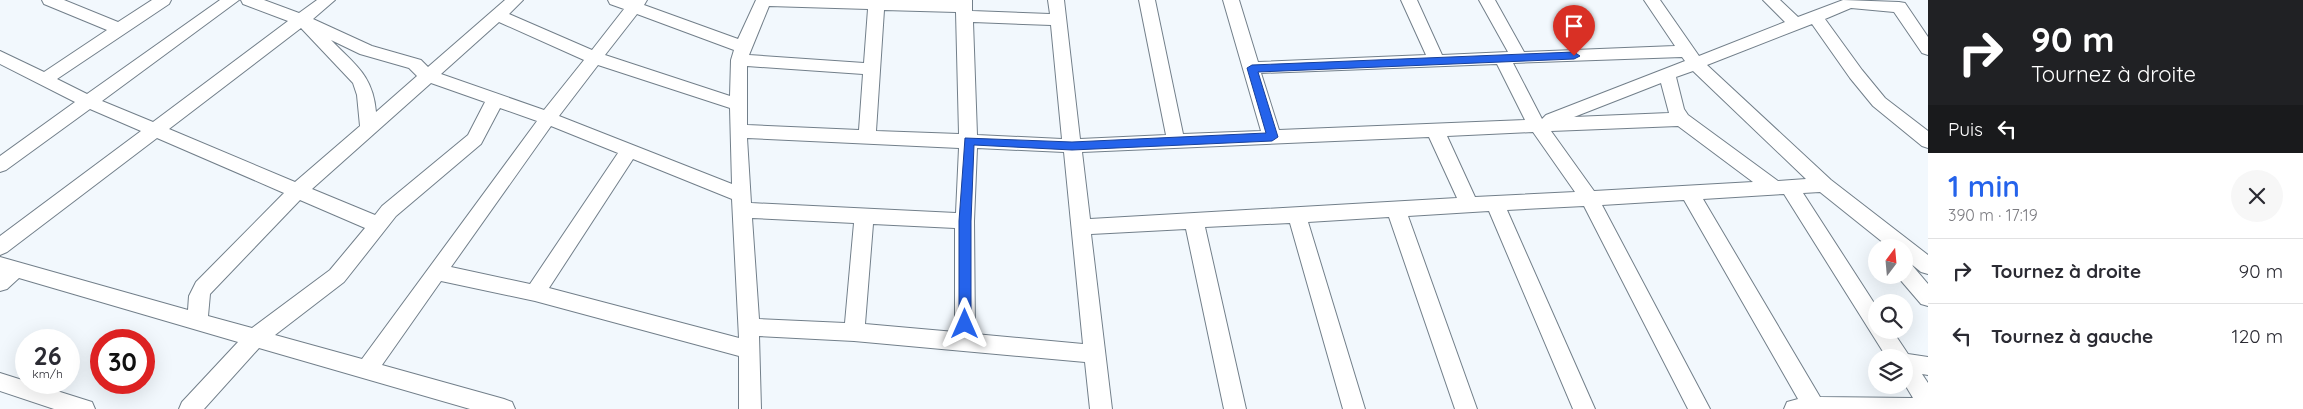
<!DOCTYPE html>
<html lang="fr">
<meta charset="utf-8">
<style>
:root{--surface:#fff;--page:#f7f7f7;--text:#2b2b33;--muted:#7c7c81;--line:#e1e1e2;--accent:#2563eb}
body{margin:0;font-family:Quicksand,sans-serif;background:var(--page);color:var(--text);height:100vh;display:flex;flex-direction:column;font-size:19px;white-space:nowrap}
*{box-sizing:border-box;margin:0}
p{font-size:16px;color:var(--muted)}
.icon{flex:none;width:28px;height:28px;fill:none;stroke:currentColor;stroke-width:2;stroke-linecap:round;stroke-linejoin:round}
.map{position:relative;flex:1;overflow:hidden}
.panel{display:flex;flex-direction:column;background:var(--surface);width:375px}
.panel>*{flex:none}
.banner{background:#202124;color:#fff;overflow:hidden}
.needle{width:32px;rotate:16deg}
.buttons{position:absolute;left:1868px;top:239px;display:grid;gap:10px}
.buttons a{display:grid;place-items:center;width:45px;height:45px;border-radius:50%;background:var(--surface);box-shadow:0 5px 20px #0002;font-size:25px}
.speed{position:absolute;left:15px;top:329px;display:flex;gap:10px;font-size:25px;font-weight:700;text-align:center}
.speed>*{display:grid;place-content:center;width:65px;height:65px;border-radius:50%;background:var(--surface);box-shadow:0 5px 20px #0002;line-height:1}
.speed small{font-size:12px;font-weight:400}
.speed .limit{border:8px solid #d22;background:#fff;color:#111}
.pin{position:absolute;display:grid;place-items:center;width:42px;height:42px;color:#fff;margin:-51px -21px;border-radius:50% 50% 50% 0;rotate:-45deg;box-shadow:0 0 5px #0007}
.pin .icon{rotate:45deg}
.me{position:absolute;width:55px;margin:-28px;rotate:0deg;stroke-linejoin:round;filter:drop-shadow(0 0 4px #0008)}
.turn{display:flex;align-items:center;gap:18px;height:105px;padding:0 20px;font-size:22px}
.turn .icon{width:65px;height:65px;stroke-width:2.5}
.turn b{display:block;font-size:35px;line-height:42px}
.then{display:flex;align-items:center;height:48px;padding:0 20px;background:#0003;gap:10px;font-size:19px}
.round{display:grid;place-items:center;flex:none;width:52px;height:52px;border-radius:26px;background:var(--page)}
.overview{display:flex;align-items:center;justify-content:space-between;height:85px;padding:0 20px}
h1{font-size:30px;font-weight:600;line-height:38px;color:var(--accent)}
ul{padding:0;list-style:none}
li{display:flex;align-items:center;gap:15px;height:65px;padding:0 20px;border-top:1px solid var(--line)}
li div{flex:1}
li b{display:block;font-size:19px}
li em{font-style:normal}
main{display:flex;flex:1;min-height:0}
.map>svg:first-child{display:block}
</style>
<main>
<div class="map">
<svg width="1928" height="409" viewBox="0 0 1928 409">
<rect width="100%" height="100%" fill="#f2f8fd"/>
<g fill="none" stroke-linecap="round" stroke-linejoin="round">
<defs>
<path id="minor" d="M42,0h22l54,22 34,-22h19l-2,4 -112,75 30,15 133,-94h19l-137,101 51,21 135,-101 -45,-17 -2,-4h23l35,13 18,-13h18l-22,19 59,27 49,14 7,7 77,-67h18l-14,14 83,36 32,-41 -14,-5 -2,-4h39l-3,5 94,34 18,-39h216v11l78,3 -2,-14h16l16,139 86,-4 -27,-135h16l28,134 78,-3 -38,-131h16l19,62 168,-7 -25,-55h16l25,55 66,-3 -29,-52h16l29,52 151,-6 -31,-46h16l39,56 86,-34 -22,-22h17l18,17 45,-17 56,2 6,1 23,34v18l-6,-2 -28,-41 -43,-4 -26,11 37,51 23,28 43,33v17l-6,-2 -49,-40 -23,-28 -38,-54 -105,41 124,115 97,75v19l-7,-2 -17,-14v-10h-14l-70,-56 -17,1 73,113v24h16l16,24 20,3v18l-6,-1 6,9v26h-144l3,-7 11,-3 -114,-199 -82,5 108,204h-22l-104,-203 -77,4 88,199h-22l-84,-198 -81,5 69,193h-22l-66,-192 -81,5 57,187h-22l-53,-186 -85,4 41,182h-22l-38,-180 -95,5 21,175h-22l-5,-47 -231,-21 -95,-5 2,73h-22v-53l-204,-55 -94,-20 -59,84 122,34 8,3 3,7h-45l-211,-61 -55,61h-25l3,-7 56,-60 -219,-64 -12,11 -7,2v-34l188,53 1,-14 7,-14 88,-89 -127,-55 -150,114 -7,3v-19l141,-105 -51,-22 -84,61 -6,2v-16l75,-54 -75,-38v-13l44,21 63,-42 -63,-26zM769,6l99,3 -4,54 -115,-8zM884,10l72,2 3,122 -83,-3zM637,14l97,36 -3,10 -1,36 -125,-41zM499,22l85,38 -40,50 -103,-36zM973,22l78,3 11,114 -85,-4zM301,28l52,55 4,12 3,31 -65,56 -126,-53zM331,40l29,14 49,14 8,8 -41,36c-3,-37 -21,-47 -45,-72zM1682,57l3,4 -139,54 -4,4 -29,-56zM1497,64l28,56 -246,10 -18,-57zM598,65l132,43 2,76 -173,-68zM747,66l116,8 -4,56 -112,-5zM1693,71l113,108 -28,2 -90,-66 -4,-6 -8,-32zM431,83l54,19 -17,33 -86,71 -7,9 -63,-26zM1661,83l8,30 -95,4zM500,108l37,13 -175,238 -87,-24 69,-53 52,-66 85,-72zM551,126l67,27 -88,131 -79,-17zM1678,126l75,56 -159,9 -43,-60zM1533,132l42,60 -100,5 -28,-61zM1429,137l28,61 -367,21 -8,-67zM747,138l212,10 -3,65 -205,-10zM977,148l87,4 19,192 -108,-10 -1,-113zM633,159l99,40 7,139 -190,-50zM1784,194l103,164h17v25l9,15 -93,-1 -117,-198zM300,200l65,28 -35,42 -78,58 -44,-12 2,-22zM752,218l102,5 -9,100 -86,-4zM873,224l82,4v104l-90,-8z
M1904,262l7,2 17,20v22l-7,-2 -24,-28 7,-1z
M0,373l92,29 3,7h-41l-54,-18z"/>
</defs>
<use href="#minor" stroke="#727f8a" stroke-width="2"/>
<use href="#minor" fill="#fff" fill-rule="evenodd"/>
</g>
<path fill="#2563eb" stroke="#184099" d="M1574,52l6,4 -6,3 -316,13 20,65 -6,4 -200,9 -98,-5 -3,76v103l-1,4h-9l-2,-4v-103l6,-83 107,4 194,-9 -19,-65 5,-3z"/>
</svg>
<div class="buttons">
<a><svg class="needle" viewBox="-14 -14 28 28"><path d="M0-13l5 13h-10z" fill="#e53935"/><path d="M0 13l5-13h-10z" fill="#7c7c81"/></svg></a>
<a><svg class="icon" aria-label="search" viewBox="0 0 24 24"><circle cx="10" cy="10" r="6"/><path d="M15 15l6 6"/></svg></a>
<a><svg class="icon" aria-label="layers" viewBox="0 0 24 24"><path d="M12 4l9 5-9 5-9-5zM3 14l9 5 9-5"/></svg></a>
</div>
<div class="speed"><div>26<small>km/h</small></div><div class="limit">30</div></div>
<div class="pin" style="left:1574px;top:56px;background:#d93025"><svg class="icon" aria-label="arrive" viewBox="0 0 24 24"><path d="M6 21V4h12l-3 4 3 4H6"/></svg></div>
<svg class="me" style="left:965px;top:324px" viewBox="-20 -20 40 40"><path d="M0-17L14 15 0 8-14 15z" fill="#2563eb" stroke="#fff" stroke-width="4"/></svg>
</div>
<section class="panel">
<div class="banner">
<div class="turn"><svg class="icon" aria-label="right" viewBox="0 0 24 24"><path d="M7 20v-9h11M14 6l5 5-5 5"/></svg><div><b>90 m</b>Tournez à droite</div></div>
<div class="then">Puis<svg class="icon" aria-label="left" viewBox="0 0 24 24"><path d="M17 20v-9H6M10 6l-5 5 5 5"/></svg></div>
</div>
<div class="overview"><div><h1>1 min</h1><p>390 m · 17:19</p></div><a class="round"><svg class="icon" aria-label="close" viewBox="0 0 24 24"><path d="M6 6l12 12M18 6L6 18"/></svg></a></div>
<ul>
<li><svg class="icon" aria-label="right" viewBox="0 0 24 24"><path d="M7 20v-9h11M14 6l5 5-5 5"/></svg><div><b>Tournez à droite</b></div><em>90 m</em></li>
<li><svg class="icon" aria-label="left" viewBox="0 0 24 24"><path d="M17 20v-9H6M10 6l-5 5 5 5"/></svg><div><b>Tournez à gauche</b></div><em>120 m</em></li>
</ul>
</section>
</main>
